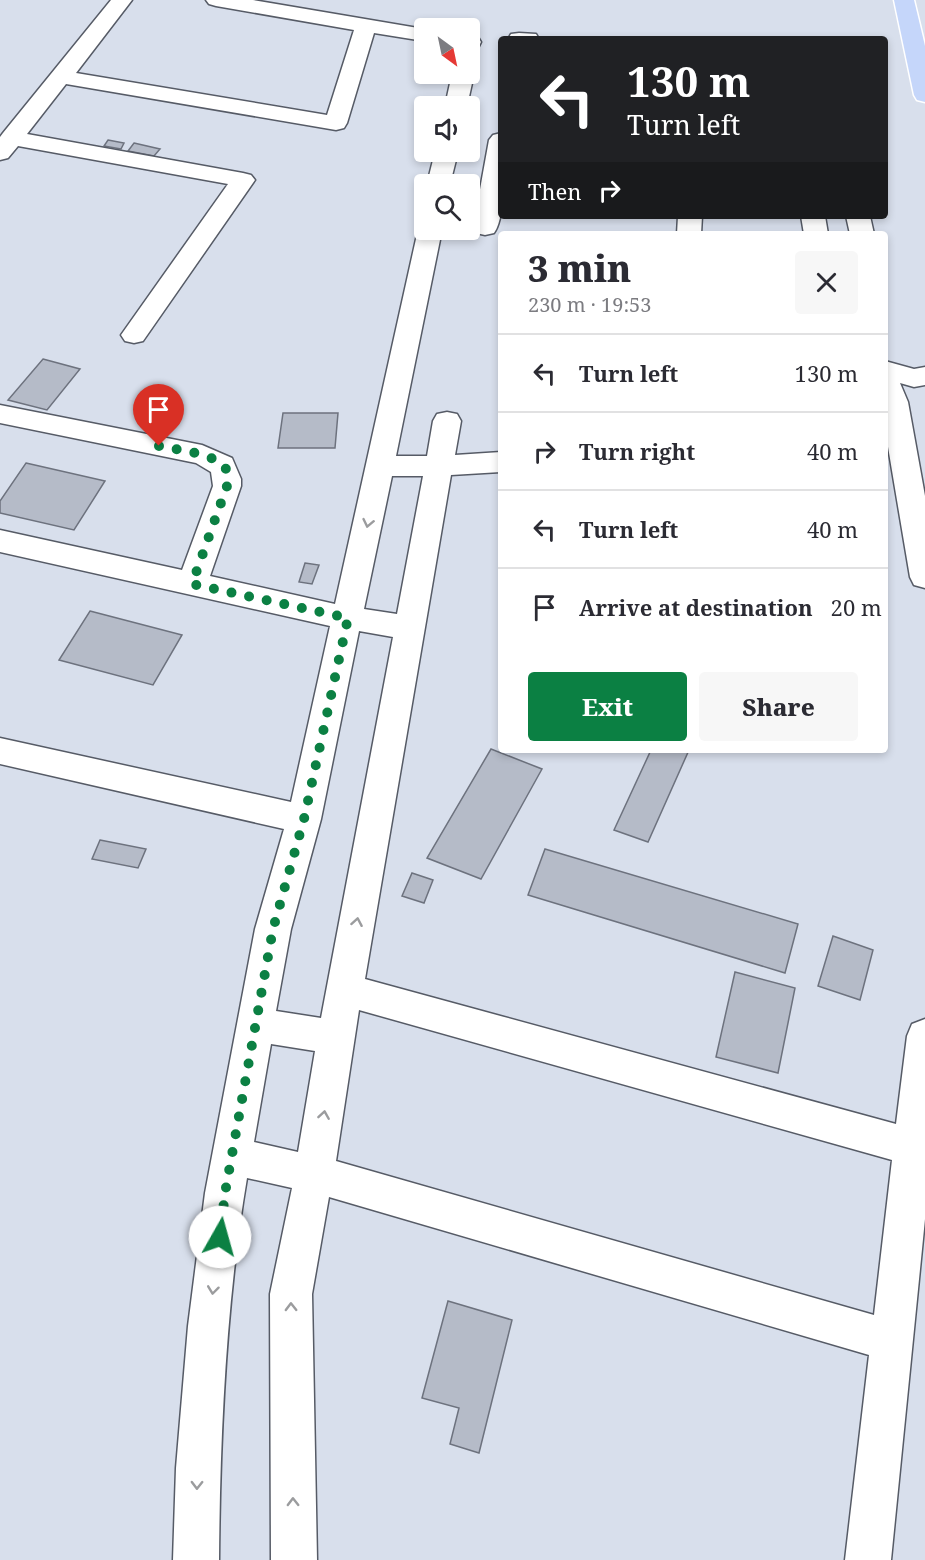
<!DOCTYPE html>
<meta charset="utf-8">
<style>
:root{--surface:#fff;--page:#f7f7f7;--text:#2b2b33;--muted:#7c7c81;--line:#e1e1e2;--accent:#0b8043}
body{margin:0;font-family:"Noto Serif",serif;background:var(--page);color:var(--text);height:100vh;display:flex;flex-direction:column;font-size:22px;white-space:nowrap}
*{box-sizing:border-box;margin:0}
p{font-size:20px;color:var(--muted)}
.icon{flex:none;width:33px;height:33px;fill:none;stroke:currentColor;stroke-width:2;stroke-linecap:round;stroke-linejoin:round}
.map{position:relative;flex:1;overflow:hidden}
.drawer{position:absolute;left:498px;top:231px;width:390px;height:522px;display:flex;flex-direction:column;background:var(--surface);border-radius:6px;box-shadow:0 3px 9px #0003}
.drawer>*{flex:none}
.banner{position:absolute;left:498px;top:36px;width:390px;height:183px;border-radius:6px;box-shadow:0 3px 9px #0003;background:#202124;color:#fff;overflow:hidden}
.needle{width:39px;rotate:147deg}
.controls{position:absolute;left:414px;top:18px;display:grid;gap:12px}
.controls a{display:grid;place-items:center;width:66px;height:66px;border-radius:6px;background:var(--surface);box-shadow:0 3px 9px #0003;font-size:30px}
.pin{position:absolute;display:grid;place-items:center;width:51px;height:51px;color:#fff;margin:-62px -26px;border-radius:50% 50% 50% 0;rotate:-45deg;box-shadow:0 0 6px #0007}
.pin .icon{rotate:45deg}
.me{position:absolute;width:66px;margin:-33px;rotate:7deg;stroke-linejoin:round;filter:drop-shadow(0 0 4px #0008)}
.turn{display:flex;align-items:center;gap:21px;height:126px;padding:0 30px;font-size:27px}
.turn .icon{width:78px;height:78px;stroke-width:2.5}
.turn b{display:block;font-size:42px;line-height:51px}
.then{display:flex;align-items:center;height:57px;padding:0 30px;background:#0003;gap:12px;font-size:22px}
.round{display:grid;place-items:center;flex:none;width:63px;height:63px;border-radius:6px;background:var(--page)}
.headline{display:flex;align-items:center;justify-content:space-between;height:102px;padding:0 30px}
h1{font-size:36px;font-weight:800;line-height:45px}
.button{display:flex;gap:12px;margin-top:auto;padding:12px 30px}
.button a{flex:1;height:69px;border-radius:6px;background:var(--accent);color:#fff;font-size:24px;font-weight:800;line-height:69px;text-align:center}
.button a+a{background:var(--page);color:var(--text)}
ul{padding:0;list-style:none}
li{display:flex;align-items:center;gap:18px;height:78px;padding:0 30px;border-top:2px solid var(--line)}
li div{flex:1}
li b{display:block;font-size:22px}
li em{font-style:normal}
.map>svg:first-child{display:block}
</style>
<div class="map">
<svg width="925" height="1560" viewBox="0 0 925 1560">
<rect width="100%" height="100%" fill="#d8dfec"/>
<path fill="#b5bbc8" stroke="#6d727e" stroke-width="1.5" d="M108,140l16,3 -3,6 -17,-3z
M134,143l26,6 -6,7 -26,-5z
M43,359l37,10 -33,41 -39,-10z
M283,413h55l-3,35h-57z
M26,463l79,18 -31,49 -74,-17v-12z
M305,563l14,2 -7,19 -13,-2z
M90,611l92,24 -29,50 -94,-25z
M491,749l51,20 -61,110 -54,-21z
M651,750h38l-41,92 -34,-12z
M100,840l46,9 -8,19 -46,-9z
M545,849l253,75 -13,49 -257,-78z
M412,873l21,7 -9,23 -22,-7z
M833,936l40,14 -13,50 -42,-14z
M735,972l60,16 -17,85 -62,-16z
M448,1301l64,19 -33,133 -29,-9 9,-36 -37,-10z"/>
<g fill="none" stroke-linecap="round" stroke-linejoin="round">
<defs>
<path id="minor" d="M111,0h21l-56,73 251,42 27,-85 -138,-24 -7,-2 -3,-4h47l171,29v12l-50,-8 -27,90 -3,5 -8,2 -270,-46 -39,50 216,39 8,2 4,5 -112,161 -9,2 -9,-2 -4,-6 107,-151 -210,-38 -10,12 -8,2v-23l3,-4z
M519,33l17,1 3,5h-31l3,-5z
M470,36l8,1 3,5 -3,6 -8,1z
M470,69l4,5 -7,32h-22l7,-32h18z
M501,133c0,25 7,80 -7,100l-9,2 -9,-2 -3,-5 16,-88 4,-5z
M435,152h23l-8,32h-23z
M678,216h24l-1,18h-24z
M801,216h24l3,18h-24z
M846,216h24l4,18h-24z
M424,224v6h18l-46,226h31l6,-35 4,-7 10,-2 10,2 4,7 -6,34 46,-3v20l-50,3 -86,504 531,145 11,-88 5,-12 13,-5v200l-34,341h-46l24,-205 -540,-158 -17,97 5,266h-46l-1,-266 22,-106 -45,-10c-21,123 -27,257 -28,382h-46l3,-92 12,-142 17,-133 50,-264 29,-100 -284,-65v-26l291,64 39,-176 -330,-74v-22l182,40 31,-84 -2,-14 -15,-9 -196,-40v-18l202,40 30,13 9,21v7l-31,90 125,28 83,-374zM392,476h31l-26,138 -33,-5zM359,631l34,6 -72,381 -45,-7 15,-82 30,-110zM359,1010l533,150 -18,155 -538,-154zM271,1044l44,7 -17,101 -44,-10z
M885,361l29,8 11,-2v18l-11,2 -14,-4 8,19 17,94v92l-11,-3 -4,-8 -25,-148z"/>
<path id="major" d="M894,0h20l11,46v56l-8,-2 -3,-5z"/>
</defs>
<use href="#minor" stroke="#565b66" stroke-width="3"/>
<use href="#major" stroke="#fff" stroke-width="3"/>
<use href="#minor" fill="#fff" fill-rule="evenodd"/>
<use href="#major" fill="#c5d6fa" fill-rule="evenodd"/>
</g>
<defs><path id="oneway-chevron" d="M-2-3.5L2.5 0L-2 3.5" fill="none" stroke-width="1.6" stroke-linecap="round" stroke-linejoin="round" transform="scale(1.5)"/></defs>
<g stroke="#9b9c9e">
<use href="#oneway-chevron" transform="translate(368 523) rotate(102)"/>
<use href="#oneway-chevron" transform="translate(357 922) rotate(-80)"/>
<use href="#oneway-chevron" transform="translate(324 1115) rotate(-81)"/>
<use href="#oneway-chevron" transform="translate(213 1290) rotate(97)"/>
<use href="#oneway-chevron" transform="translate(291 1307) rotate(-91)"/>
<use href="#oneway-chevron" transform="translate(197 1485) rotate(91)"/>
<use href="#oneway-chevron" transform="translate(293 1502) rotate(-91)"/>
</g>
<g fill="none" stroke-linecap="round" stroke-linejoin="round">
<path stroke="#0b8043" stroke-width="10" stroke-dasharray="0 18" d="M159,446c17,4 60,7 68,25 1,4 0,11 0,15l-35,98 156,34 -44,201 -31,110 -48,264 -5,44"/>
</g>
</svg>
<div class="controls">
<a><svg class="needle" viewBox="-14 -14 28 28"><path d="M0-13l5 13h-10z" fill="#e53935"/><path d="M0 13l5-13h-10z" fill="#7c7c81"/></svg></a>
<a><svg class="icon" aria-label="sound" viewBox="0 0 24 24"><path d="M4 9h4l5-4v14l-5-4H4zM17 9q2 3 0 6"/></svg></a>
<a><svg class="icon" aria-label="search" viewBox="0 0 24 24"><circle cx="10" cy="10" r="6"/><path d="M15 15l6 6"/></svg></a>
</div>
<div class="pin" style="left:159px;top:446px;background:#d93025"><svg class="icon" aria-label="arrive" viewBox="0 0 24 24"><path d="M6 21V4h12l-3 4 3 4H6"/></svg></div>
<svg class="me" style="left:220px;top:1237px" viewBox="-20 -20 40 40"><circle r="19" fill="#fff"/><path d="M0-13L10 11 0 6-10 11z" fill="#0b8043"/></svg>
<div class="banner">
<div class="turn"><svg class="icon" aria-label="left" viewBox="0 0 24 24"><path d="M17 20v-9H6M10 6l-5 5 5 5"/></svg><div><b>130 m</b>Turn left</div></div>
<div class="then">Then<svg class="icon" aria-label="right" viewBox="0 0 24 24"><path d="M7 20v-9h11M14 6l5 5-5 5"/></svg></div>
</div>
<section class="drawer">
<div class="headline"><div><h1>3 min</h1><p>230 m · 19:53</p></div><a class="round"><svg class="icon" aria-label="close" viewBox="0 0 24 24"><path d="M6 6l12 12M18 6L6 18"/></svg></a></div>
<ul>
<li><svg class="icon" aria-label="left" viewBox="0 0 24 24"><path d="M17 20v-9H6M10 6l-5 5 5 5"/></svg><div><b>Turn left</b></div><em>130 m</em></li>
<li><svg class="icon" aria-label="right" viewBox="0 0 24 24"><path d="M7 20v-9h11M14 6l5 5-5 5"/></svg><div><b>Turn right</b></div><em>40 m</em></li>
<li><svg class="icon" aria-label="left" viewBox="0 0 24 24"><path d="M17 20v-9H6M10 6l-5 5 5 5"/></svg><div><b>Turn left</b></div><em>40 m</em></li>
<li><svg class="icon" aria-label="arrive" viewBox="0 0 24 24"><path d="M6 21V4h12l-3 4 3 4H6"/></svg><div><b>Arrive at destination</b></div><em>20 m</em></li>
</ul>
<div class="button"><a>Exit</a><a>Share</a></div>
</section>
</div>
